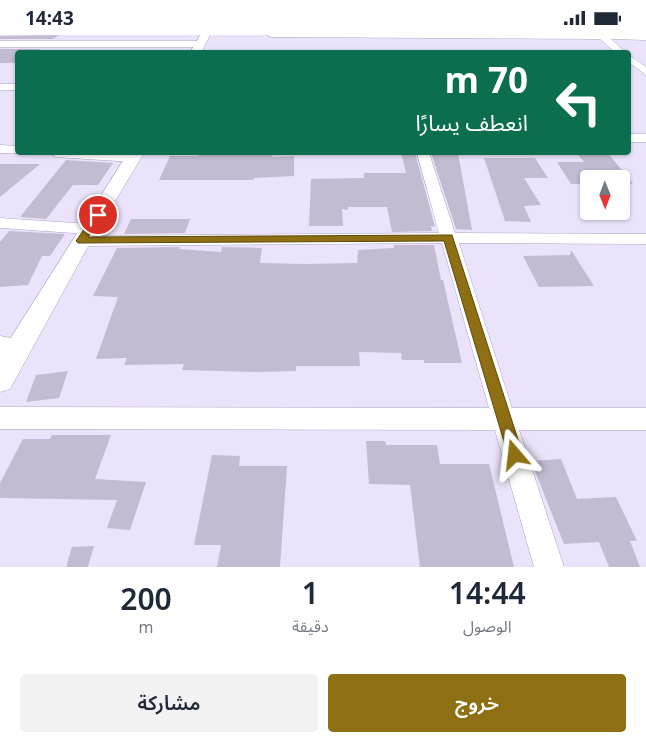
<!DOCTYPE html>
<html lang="ar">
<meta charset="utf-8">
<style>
:root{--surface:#fff;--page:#f2f2f3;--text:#1f2937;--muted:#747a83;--accent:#8e6f13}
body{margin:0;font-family:"Noto Sans","Noto Sans Arabic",sans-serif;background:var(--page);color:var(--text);direction:rtl;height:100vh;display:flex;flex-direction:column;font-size:19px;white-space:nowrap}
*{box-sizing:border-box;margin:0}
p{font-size:16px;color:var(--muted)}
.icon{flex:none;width:28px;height:28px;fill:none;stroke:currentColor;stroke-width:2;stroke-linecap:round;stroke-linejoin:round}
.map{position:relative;height:532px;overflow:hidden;direction:ltr}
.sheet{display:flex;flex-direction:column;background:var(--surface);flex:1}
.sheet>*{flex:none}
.hud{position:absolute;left:15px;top:15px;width:616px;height:105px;border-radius:5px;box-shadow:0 1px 4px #0004;direction:rtl;background:#0b6e4f;color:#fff;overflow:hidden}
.needle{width:32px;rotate:179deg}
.controls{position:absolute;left:580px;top:135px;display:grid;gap:10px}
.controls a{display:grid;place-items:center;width:50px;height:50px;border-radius:5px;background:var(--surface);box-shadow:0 1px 4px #0004;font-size:25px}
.pin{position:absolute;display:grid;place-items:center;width:42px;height:42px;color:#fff;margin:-21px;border:2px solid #fff;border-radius:50%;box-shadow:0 1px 5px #0007}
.me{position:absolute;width:55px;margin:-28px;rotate:343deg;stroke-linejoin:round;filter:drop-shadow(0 0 4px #0008)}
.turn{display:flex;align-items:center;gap:18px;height:105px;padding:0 20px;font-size:22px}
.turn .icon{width:65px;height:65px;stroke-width:2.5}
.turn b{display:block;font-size:35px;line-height:42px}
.eta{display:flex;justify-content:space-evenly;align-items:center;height:85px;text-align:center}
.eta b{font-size:30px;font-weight:600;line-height:35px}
.primary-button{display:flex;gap:10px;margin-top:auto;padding:10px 20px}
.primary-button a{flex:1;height:58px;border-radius:5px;background:var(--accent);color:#fff;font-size:20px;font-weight:600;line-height:58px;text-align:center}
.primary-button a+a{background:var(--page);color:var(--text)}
.status{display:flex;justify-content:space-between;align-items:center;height:35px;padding:0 25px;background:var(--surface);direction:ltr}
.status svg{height:14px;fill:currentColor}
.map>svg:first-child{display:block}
</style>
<div class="status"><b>14:43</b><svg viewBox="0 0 49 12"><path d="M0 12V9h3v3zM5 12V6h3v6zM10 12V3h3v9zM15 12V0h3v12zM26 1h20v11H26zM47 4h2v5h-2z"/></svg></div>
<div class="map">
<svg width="646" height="532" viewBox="0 0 646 532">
<rect width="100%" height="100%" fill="#eae3fb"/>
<path fill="#c2bbd2" d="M59,0l-6,4h-53v-3z
M0,14h40l-5,4h-17v10h-18z
M199,118l74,1 -1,3 22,-1v20l-40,2v2h-95l11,-24h28z
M401,118h14l20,74 -4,-1 1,5 -40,1 -5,-25h-39v3l-6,-1 1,17h-34l2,-47 53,-1v-5h42z
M431,118h27l14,77 -16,-1z
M577,118h31l25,31h-12v-5h-32v5h-18l-14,-22h27z
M484,123h51l13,20h-24l17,27 -17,1 7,16 -26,-1z
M66,125l47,3 -15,22h-25l-27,34 -26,-2z
M0,129h40l-40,33z
M131,184h59l-5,14 -61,1z
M9,196l56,3 -15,22h-8l-14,29 -28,2v-45z
M394,210h40l7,35h2l19,83h-38v-3h-22l-1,-7 -42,-1 1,14h-64v5l-37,1 -77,-2 2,-6 -60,1 3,-7 -31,1 22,-62 -25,-1 24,-48 63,-1 -1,2 42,3 1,-5 40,1 -2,15 46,1 51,-1 1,-13 36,-2z
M571,215l23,36 -55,1 -16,-31 47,-1z
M68,336l-9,27 -33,4 10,-27z
M52,400h59l-16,44 51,3 -16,48 -23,-2 10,-28 -117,-2v-15l23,-44h27z
M366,406h19l1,4h51l3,19h49l25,103h-94l-10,-82 -41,-1z
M212,420l28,1 -1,10h48l-7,101h-63l4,-22h-27z
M561,424l16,40 39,-2 21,44h-7l10,26h-31l-10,-25 -35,2 -33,-83z
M94,511l-6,21h-22l6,-20z"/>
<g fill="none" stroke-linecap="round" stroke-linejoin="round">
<defs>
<path id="minor" d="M267,0h379v5l-35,-1 15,14h-10l-16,-14 -329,-2z
M0,6h199l4,3 -4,3h-199z
M629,20l17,12v8l-17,-13z
M0,49h18v6h-18z
M629,99h17v8h-17z
M0,110l18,1v7h5h-23z
M50,118c13,-2 82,-4 90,5l-7,4 -77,-5z
M417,118h12l26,80 191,1v10l-187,-1 53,165h134v22h-127l45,137h-30l-39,-137 -495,-1v-22l489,1 -47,-165 -361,3 -6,-1 -2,-4 2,-4 6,-1 358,-3z
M0,183l89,6 6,1 2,4 -2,4 -6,1 -89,-6z
M0,301l27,5 3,6 -3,6 -7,3 -20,-2z"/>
<path id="tertiary" d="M200,0h10l-9,18h-11z
M128,118h16l-53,88 -81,148 -10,3v-37z"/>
</defs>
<use href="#minor" stroke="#aca4bb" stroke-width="1"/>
<use href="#tertiary" stroke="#aca4bb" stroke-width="1"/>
<use href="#minor" fill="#fff" fill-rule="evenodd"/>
<use href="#tertiary" fill="#fff" fill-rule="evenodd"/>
</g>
<path fill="#8e6f13" stroke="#5c480c" d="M95,178l8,2 -15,22 364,-2 71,220 -2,6 -6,2 -5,-2 -2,-6 -64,-214 -366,2 -2,-2z"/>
</svg>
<div class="controls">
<a><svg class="needle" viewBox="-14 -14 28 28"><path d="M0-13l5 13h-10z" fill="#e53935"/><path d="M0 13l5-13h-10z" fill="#747a83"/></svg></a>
</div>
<div class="pin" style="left:98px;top:180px;background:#d93025"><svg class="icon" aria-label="arrive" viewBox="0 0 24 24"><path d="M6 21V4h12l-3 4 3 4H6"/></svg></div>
<svg class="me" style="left:515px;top:420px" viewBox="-20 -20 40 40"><path d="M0-17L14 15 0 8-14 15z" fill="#8e6f13" stroke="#fff" stroke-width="4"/></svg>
<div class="hud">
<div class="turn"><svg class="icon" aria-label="left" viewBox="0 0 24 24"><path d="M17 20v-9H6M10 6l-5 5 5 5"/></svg><div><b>70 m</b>انعطف يسارًا</div></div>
</div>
</div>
<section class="sheet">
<div class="eta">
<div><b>14:44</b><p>الوصول</p></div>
<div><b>1</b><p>دقيقة</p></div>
<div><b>200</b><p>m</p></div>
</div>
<div class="primary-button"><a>خروج</a><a>مشاركة</a></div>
</section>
